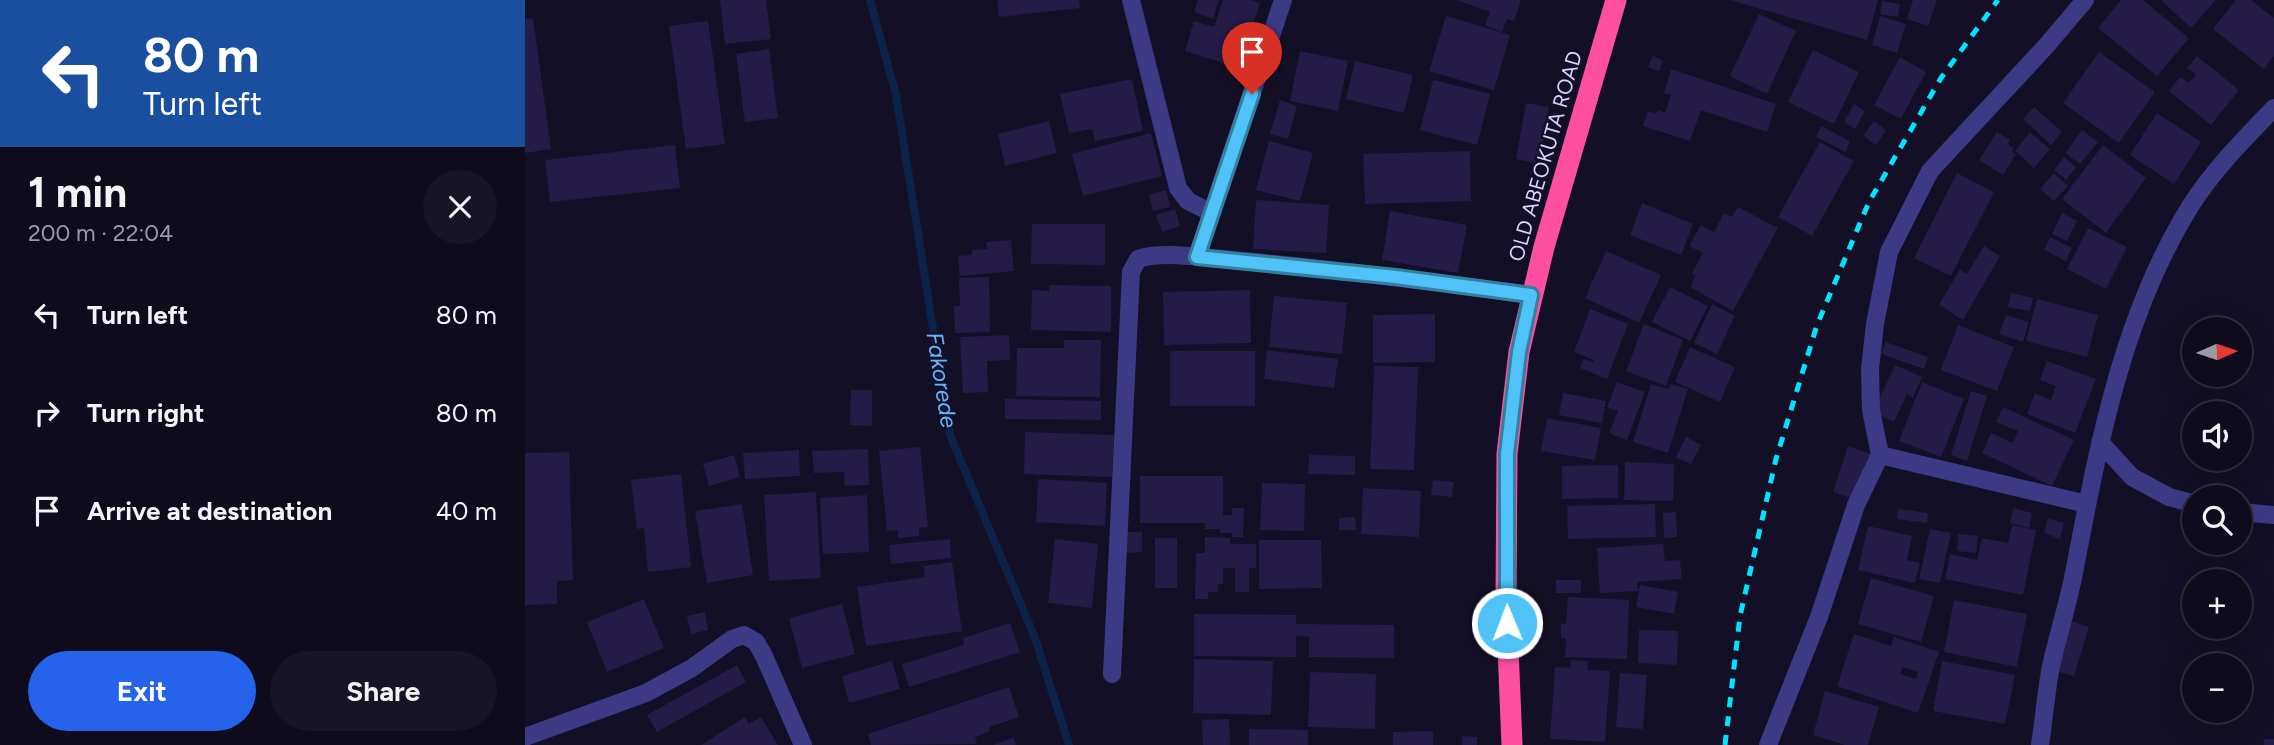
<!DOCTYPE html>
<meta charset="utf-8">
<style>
:root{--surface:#0e0b1c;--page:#171425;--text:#f1f3f6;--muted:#9b9ba3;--line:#2e2b3b;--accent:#2563eb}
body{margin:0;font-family:Figtree,sans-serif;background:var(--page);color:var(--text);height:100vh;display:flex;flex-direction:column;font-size:26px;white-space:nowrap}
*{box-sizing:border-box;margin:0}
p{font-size:23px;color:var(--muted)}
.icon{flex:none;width:38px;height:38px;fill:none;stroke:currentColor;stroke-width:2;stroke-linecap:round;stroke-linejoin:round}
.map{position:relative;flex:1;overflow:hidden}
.panel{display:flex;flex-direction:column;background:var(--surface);width:525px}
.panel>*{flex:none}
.hud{background:#1a4fa0;color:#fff;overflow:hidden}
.needle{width:46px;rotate:87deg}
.fabs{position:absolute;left:1657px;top:317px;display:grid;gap:14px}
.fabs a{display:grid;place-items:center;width:70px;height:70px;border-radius:50%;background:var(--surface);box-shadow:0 7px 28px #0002,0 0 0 2px var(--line);font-size:35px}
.pin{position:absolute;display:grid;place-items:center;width:60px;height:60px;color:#fff;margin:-72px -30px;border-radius:50% 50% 50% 0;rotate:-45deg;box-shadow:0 0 7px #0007}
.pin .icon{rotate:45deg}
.me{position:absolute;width:77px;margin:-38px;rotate:359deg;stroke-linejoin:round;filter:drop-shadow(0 0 5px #0008)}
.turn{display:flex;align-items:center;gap:24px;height:147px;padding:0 28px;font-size:32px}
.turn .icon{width:91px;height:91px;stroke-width:2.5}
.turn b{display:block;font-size:49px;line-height:60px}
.round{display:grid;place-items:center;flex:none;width:74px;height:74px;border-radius:37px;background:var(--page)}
.overview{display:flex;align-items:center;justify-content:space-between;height:119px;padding:0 28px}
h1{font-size:42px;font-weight:700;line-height:52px}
.cta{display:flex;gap:14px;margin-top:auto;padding:14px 28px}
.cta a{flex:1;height:80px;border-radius:42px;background:var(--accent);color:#fff;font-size:28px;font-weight:700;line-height:80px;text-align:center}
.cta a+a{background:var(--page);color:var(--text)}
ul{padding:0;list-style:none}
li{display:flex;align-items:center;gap:21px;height:98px;padding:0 28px}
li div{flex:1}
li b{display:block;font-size:26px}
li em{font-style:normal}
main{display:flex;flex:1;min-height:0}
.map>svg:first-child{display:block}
</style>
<main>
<section class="panel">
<div class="hud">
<div class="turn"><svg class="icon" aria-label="left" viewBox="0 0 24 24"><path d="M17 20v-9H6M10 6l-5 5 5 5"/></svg><div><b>80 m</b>Turn left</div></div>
</div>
<div class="overview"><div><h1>1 min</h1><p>200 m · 22:04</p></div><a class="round"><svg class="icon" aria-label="close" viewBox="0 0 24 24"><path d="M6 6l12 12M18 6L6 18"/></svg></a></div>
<ul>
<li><svg class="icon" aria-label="left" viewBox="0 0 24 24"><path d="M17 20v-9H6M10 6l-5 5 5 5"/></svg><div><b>Turn left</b></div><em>80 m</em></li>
<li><svg class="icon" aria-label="right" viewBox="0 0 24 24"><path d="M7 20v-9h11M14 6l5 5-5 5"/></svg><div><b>Turn right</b></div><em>80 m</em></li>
<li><svg class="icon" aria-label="arrive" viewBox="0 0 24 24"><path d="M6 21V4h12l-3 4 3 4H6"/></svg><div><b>Arrive at destination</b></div><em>40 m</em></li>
</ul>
<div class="cta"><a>Exit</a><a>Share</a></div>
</section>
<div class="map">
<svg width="1749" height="745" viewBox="0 0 1749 745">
<rect width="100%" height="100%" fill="#130f26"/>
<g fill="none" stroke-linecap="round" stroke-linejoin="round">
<path stroke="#0c2248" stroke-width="8" d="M345,0l26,95 54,340 85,203 34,107"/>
</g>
<path fill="#241b47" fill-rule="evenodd" d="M195,0h46l5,39 -46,5z
M472,0h82l1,8 -81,9z
M673,0h21l-6,19 -19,-7z
M698,0h27l10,3 -13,39 -8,-3 -9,26 -45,-14 9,-30 20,6z
M932,0h64l-7,21 -7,-2 -5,13 -17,-7 5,-13z
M1205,0h148l-11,40z
M1388,0h24l-9,26 -21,-7z
M1596,0h22l46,38 -32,38 -59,-48z
M1636,0h55l-25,28z
M1711,0h15l23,18v38l-10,13 -51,-40z
M1357,1l18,3 -2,13 -18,-3z
M1234,14l37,17 -29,63 -37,-18z
M921,16l64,19 -16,55 -65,-19z
M1355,16l26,8 -9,29 -25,-8z
M8,18l18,131 -26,4v-134z
M183,21l17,123 -39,5 -17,-123z
M244,49l9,69 -33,4 -9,-68z
M1288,50l46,22 -25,52 -46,-22z
M775,51l48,10 -10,50 -48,-10z
M1574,52l56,40 -36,51 -56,-40z
M1128,56l10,5 -4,10 -11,-4z
M1672,56l42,34 -28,35 -42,-34 11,-14 9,6 7,-9 -9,-6z
M1375,57l26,15 -25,47 -27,-14z
M830,61l58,14 -9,38 -58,-14z
M1146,69l105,35 -9,28 -66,-22 -11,31 -47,-15 5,-15 8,3 2,-4 7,3 6,-18 -7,-2z
M607,79l11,52 -48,10 -3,-12 -23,4 -9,-39z
M908,80l57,14 -13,51 -57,-15z
M755,100l17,6 -9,33 -18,-5z
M1001,103l23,4 -10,57 -23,-5z
M1329,104l11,7 -10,18 -11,-7z
M1509,107l28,25 -11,13 -28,-26z
M1632,113l44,29 -27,42 -44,-29z
M524,121l8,32 -52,13 -7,-32z
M1349,121l12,9 -10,15 -13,-9z
M1296,126l29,15 -4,11 -30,-15z
M1557,130l16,12 -18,22 -15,-11z
M1472,132l13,8 -2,4 6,4 -2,4 4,2 -13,21 -24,-15z
M1505,132l20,17 -16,19 -19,-17z
M626,133l11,43 -79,20 -11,-42z
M744,141l44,12 -13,48 -44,-11z
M1295,142l34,19 -42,75 -34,-19z
M150,145l5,43 -130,14 -5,-42z
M1578,145l43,33 -40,55 -44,-34z
M945,151l1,50 -106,3 -2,-50z
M1539,157l12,10 -10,13 -12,-10z
M1432,173l37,19 -43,84 -37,-18z
M1529,173l14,13 -14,15 -14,-12z
M641,190l4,17 -17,4 -4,-16z
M731,200l73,5 -3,48 -73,-4z
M1117,203l51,21 -12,31 -51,-20z
M1213,207l40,21 -45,83 -43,-24 6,-12 -4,-2 11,-20 -14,-7 12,-21 13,7 10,-19 8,4z
M650,209l5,17 -18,6 -6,-17z
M865,211l77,14 -9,48 -76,-13z
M1537,213l15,8 -10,20 -15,-7z
M507,224h73v41l-74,-1z
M1563,228l39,19 -21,42 -39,-20z
M1525,237l22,11 -6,13 -22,-11z
M486,240l3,31 -54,5 -2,-20 14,-1v-5l15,-1 -1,-7z
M1459,246l16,10 -37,64 -24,-15 21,-36 7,5z
M1081,251l55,24 -22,48 -54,-25z
M464,277l1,55 -35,1 -1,-27h6l-1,-28z
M524,285l62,1v46l-80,-2 1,-40 17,1z
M1145,287l38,19 -18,35 -38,-19z
M725,290l1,53 -87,2 -1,-53z
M1486,293l22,5 -3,13 -22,-4z
M749,296l73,7 -5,51 -73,-7z
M1512,299l61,16 -11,42 -61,-16z
M1187,304l23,12 -18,38 -23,-11z
M1065,309l38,15 -21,55 -27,-11 4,-9 9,3 1,-2 -20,-8z
M910,314v48l-62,1v-48z
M1481,315l23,7 -6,20 -24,-8z
M1119,324l39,16 -17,46 -40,-15z
M1433,325l56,22 -17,44 -56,-21z
M484,335l1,25 -23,1 1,31 -25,1 -3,-56z
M539,340h37l-1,57 -84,-1 1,-48h47z
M1361,342l42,15 -4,12 -43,-15z
M1165,347l45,20 -15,35 -45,-20z
M742,350l71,9 -4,29 -70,-9z
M645,351h85v55h-85z
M1522,361l49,18 -21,54 -48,-19 8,-21 16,7 5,-14 -16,-6z
M1370,365l27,12 -9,21 -6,-4 -13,28 -21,-10z
M849,366l44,1 -4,103 -44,-1z
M1092,382l28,10 -18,48 -18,-7 9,-22 -11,-4z
M1397,382l42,17 -23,58 -42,-16z
M1126,384l18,5 1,-5 18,5 -20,64 -35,-11z
M326,390h21v36l-22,-1z
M1446,391l16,5 -20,65 -16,-6z
M1038,393l43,8 -4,22 -43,-8z
M480,399l96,2v19l-96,-1z
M1478,407l71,33 -22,46 -70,-33 9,-20 22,10 5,-12 -22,-9z
M1022,418l54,10 -6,32 -54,-9z
M500,432l89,3 -2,42 -88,-3z
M1161,437l15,8 -10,19 -15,-7z
M1323,446l23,8 -14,46 -24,-8z
M395,447l8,80 -9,1v8l-21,2v-8l-11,1 -8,-80z
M343,449l1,36 -24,1 -1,-14 -30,1 -2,-22z
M274,450l1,26 -55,3 -2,-26z
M44,452l4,128 -16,1v23l-32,1v-152z
M209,455l6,22 -31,9 -6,-22z
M784,455l46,1v19l-47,-1z
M1100,462l49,2 -1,37 -49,-1z
M1093,465v33l-56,1v-33z
M156,474l10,93 -43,5 -4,-44 -7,1 -6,-49z
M615,476h83v39h9v-7h12l-1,29h-11v-4h-12v-4h-15v-6h-65z
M513,479l69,4 -2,43 -69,-4z
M908,480l21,2 -2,15 -21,-2z
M737,483l43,1 -1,47 -44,-1z
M838,488l58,3 -2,46 -58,-3z
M291,492l5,86 -52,3 -5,-86z
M342,495l2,57 -46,2 -3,-56z
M217,504l11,71 -46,8 -12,-72z
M1130,504l1,33 -88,2 -1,-33z
M1488,508l19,5 -3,15 -19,-5z
M1373,509l30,4 -1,10 -30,-4z
M1151,512l1,25 -13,1 -1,-25z
M830,517l1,13h-17v-12z
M1523,518l16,5 -4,16 -16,-6z
M1487,525l24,5 -13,65 -78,-16 5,-25 27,6 5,-22 26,5z
M1343,526l44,10 -5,24 13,3 -5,20 -57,-13z
M1405,529l21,4 -11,50 -21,-4z
M601,532h16v20l-16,1z
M1433,534l20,2 -2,17 -19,-2z
M680,537l25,1v6h26v24h-7v24h-14v-24h-12v16h-5v8h-10v7h-13l1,-46h9z
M630,538h22v50h-22z
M425,539l1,19 -60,6 -2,-19z
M530,539l43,5 -6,64 -44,-5z
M734,540h62l1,48 -63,1z
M1138,544l2,17 15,-1 2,19 -45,3 1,9 -38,2 -3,-45z
M427,562l10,69 -96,15 -9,-59 68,-10 -1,-11z
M1346,578l63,18 -13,46 -63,-18z
M1031,580h25v13h-25z
M1115,585l38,7 -4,22 -38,-7z
M1043,597l61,3 -2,59 -62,-2 1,-19h-5v-15l5,1z
M119,599l20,49 -57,24 -20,-50z
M1429,600l73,14 -10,53 -73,-15z
M317,604l13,50 -53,14 -13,-50z
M180,612l3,18 -17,4 -4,-18z
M669,614l102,1v9l98,1v33l-85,-1v-20l-13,-1v21l-102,-1z
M1545,621l19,6 -15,49 -19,-5z
M485,623l10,29 -111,35 -7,-23 62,-19 -1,-7z
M1114,630l39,1 -1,34 -39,-2z
M1329,634l37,12 3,-9 45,15 -21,61 -81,-27zM1378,667l15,5 -2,7 -16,-5z
M669,659l79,2 -2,54 -78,-2z
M1046,660l17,1 -1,9 23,1 -5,71 -55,-3 5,-72 15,1z
M367,661l8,28 -51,14 -7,-27z
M1417,661l73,14 -10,49 -72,-13z
M212,665l9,17 -89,50 -10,-17z
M785,672l66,2 -1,55 -67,-2z
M1095,673l27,2 -4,54 -27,-2z
M484,687l10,30 -30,10 1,4 -15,6 2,7 -106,1 -3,-11z
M1300,691l54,16 -11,38h-23l-32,-10z
M220,717l4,7 12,-7 17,28h-77z
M704,719l1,26h-27l-1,-25z
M724,729l59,1v15h-59z
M908,731v14h-40v-13z
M937,736l15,1v8h-15z
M489,737l2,8h-23z
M1739,739h10v6h-10z"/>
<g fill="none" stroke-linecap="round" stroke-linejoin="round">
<path stroke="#3d3a85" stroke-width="18" d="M606,0l47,188 10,13 24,12
M672,257l86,-257
M1575,442l32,35 37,20 26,7
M1355,455l207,49
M1715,512l34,3
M587,674l19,-402 7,-13c26,-9 77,0 106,2 96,9 191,21 287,34
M0,737l121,-44 46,-25 40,-29 12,-4 12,7 8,14 39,89
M1243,745l51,-128 37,-112 24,-50 -9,-45 -1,-41 5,-45 14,-72 41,-81 117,-126 38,-45
M1515,745c4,-26 6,-53 11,-79 7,-31 17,-62 23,-93 24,-126 48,-258 117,-368 23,-36 54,-67 83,-97"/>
<path stroke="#ff4fa3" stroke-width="21" d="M987,745l-6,-146 1,-145 12,-102 25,-105 72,-247"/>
<path stroke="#00e5ff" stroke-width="5" stroke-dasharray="10 9" stroke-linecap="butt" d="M1200,745l15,-129 36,-157 41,-134 52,-123 72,-124 57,-78"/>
</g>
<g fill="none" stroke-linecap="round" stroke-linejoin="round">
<defs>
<path id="route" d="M727,94l-55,163 199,20 135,18 -12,57 -12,102v169"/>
</defs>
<use href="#route" stroke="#337fa1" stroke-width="18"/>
<use href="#route" stroke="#4fc3f7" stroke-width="12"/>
</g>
<g text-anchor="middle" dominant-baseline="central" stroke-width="5" stroke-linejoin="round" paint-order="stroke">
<g font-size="21" fill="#d9d4ff" stroke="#130f26">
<text transform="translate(1020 156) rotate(-74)">OLD ABEOKUTA ROAD</text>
</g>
<g font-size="23" font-style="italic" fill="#62b6ff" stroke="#130f26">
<text transform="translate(417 380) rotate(81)">Fakorede</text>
</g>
</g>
</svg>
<div class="fabs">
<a><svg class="needle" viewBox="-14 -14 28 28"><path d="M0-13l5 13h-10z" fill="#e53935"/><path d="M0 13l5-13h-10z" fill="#9b9ba3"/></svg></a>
<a><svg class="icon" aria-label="sound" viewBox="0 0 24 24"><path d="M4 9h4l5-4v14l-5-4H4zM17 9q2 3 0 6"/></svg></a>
<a><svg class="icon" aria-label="search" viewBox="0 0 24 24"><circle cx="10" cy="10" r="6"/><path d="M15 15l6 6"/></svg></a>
<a>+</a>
<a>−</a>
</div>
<div class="pin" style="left:727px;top:94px;background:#d93025"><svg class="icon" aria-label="arrive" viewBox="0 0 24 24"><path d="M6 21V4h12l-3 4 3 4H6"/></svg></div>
<svg class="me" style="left:982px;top:623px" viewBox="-20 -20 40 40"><circle r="17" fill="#4fc3f7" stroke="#fff" stroke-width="3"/><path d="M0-11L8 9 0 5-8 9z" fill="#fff"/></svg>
</div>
</main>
